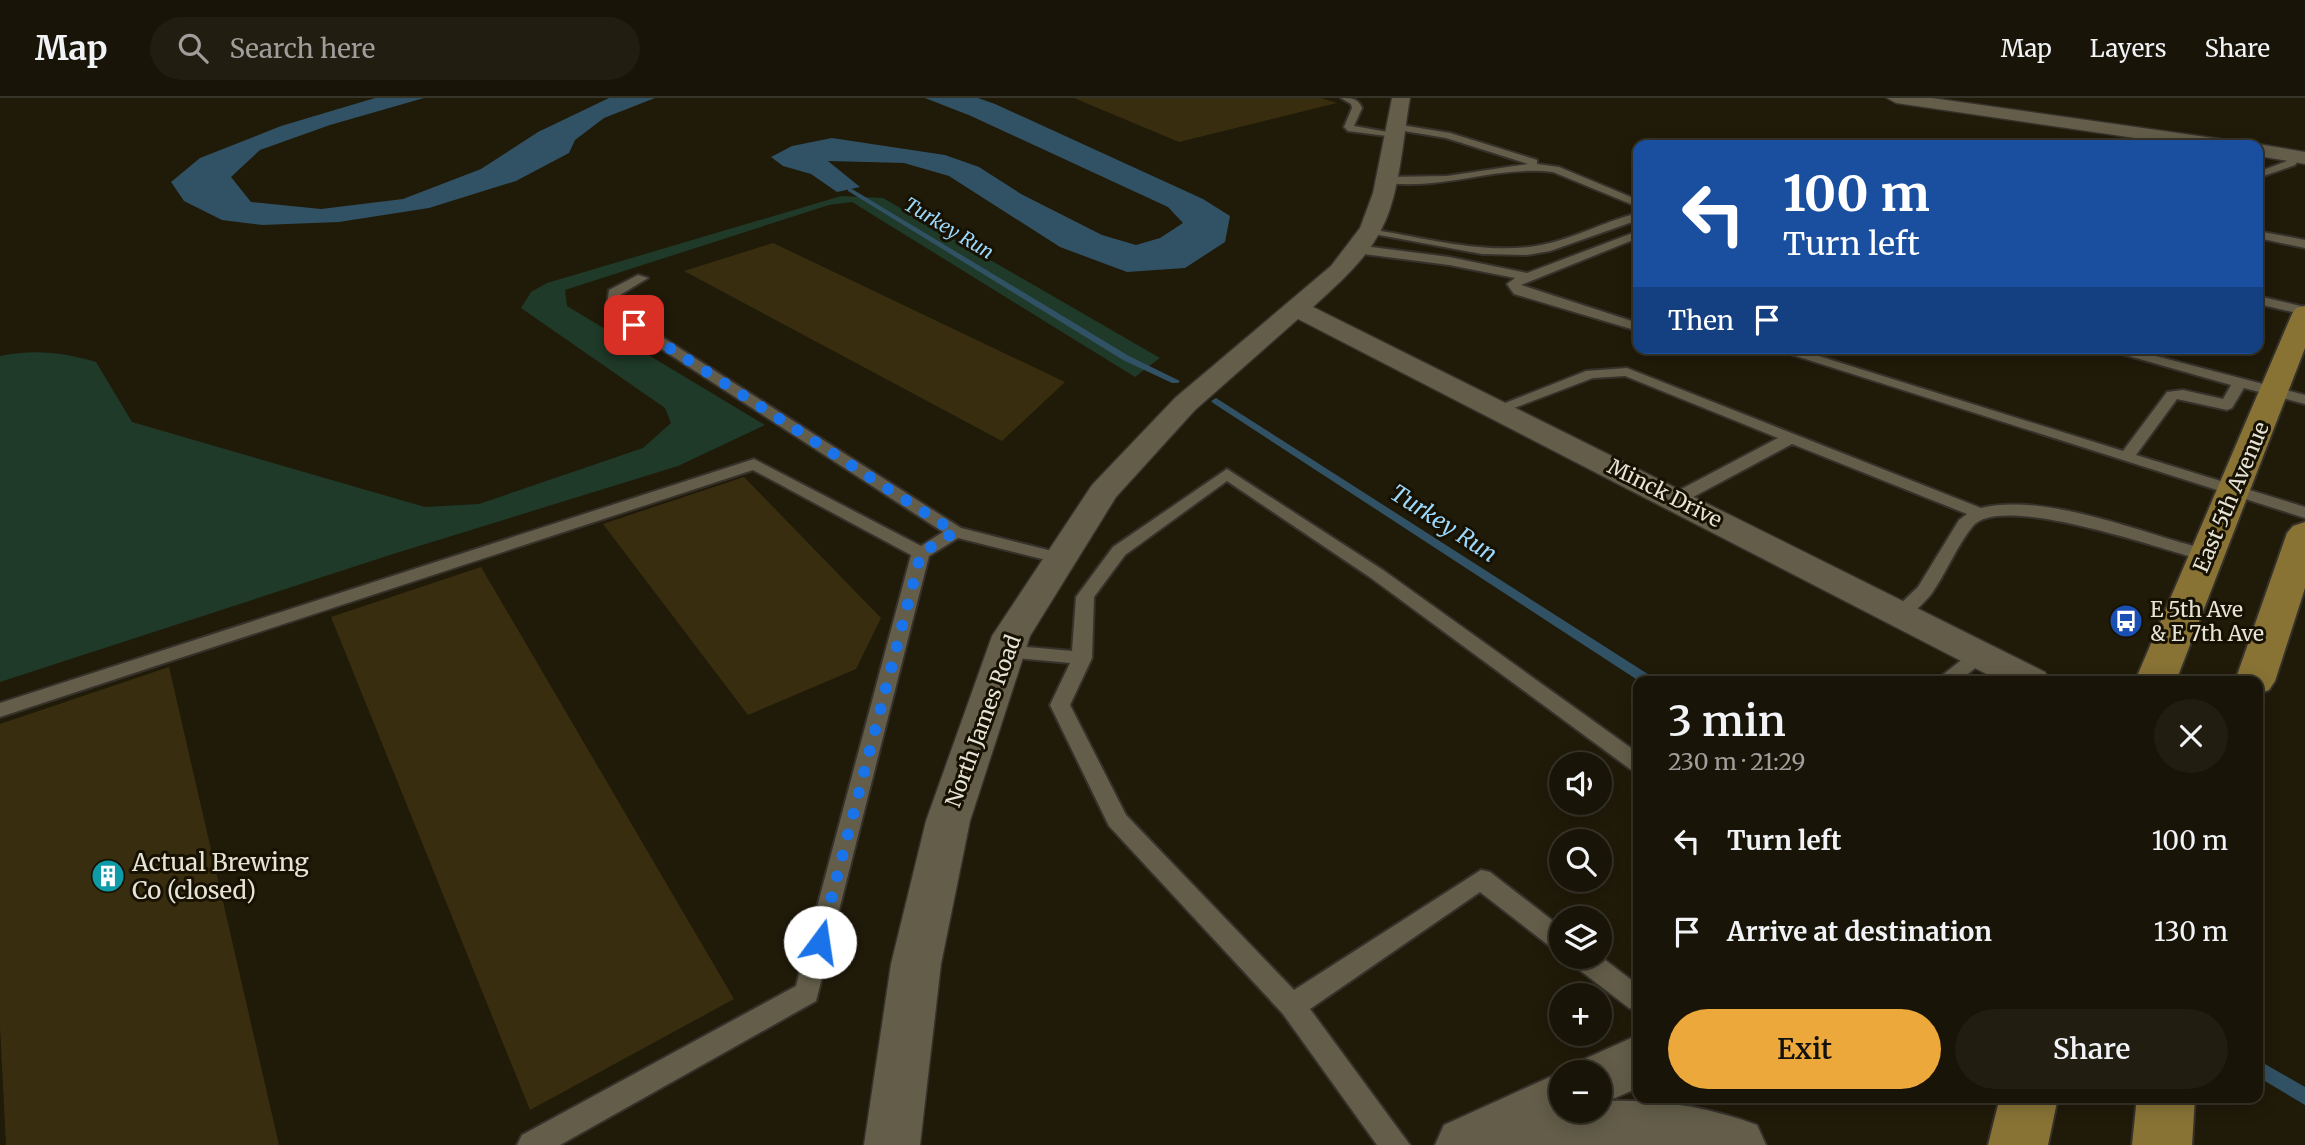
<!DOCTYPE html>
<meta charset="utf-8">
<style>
:root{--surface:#181407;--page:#211d11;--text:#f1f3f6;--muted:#9f9e9b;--line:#363328;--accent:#eda83c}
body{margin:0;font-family:Merriweather,serif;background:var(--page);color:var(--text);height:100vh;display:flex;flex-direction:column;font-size:26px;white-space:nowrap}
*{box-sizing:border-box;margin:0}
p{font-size:23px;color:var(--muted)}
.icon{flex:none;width:38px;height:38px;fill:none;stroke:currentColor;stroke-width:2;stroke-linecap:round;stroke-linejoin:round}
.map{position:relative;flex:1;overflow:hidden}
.side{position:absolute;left:1633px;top:578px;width:630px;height:427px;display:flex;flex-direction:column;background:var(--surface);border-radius:14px;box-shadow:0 4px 18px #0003,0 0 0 2px var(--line)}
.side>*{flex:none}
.hud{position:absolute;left:1633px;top:42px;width:630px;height:214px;border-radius:14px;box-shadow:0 4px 18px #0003,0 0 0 2px var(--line);background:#1a4fa0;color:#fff;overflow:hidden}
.controls{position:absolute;left:1549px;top:654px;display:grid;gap:14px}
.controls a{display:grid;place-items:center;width:63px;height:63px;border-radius:50%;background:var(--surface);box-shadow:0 4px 18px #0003,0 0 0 2px var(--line);font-size:35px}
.pin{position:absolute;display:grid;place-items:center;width:60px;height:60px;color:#fff;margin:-30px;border-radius:14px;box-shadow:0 4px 10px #0006}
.me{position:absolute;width:77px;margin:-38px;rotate:14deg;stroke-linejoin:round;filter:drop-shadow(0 0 5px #0008)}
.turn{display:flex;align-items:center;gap:24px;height:147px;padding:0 35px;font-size:32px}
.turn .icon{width:91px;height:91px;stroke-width:2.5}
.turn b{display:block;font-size:49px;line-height:60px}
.then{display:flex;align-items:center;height:66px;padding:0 35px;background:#0003;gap:14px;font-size:26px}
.round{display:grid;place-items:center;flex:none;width:74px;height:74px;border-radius:37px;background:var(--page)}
.head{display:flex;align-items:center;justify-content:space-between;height:119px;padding:0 35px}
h1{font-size:42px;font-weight:600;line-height:52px}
.primary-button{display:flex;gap:14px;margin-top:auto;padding:14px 35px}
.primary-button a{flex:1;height:80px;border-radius:42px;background:var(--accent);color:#111;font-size:28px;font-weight:600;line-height:80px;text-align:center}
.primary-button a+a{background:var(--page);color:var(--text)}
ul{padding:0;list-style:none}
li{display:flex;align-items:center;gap:21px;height:91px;padding:0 35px}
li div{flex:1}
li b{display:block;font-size:26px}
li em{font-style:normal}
header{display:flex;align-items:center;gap:42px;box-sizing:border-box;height:98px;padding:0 35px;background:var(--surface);border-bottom:2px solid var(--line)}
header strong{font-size:33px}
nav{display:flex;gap:38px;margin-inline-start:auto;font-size:24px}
.search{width:490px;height:63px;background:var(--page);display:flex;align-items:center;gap:18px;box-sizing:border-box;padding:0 24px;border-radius:38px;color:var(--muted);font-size:26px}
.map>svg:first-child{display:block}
</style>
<header>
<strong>Map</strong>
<div class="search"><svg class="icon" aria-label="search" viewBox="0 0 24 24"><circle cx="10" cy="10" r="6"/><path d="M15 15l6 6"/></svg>Search here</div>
<nav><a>Map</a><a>Layers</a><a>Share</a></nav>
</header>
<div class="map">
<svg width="2305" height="1047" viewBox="0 0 2305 1047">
<rect width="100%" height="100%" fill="#201a09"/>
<path fill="#1f3a28" d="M841,98l42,2 277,160 -25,19 -283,-175 -23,3 -264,85 2,16 198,119 -87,41 -288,89 -390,127v-326c34,-7 63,-4 96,6l36,60 293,85 54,-3 164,-56 28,-25 -6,-15 -144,-100 10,-16 16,-9z"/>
<path fill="#315164" d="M375,0h49l-94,27 -70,25 -29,27 20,25 70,7 82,-10 78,-30 57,-37 71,-34h46l-51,20 -29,22 -6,13 -53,28 -87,27 -90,14 -77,3 -40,-5 -38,-19 -13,-19 29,-24 81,-32z
M925,0h53l17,6 208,95 27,17 -5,26 -40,26 -58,4 -67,-25 -111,-71 -45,-13 -76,-2 32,26 -23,5 -26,-18 -28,-8 -12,-9 21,-11 40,-8 113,17 34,12 42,27 81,41 34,10 24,-7 23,-15 -15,-16 -197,-91z"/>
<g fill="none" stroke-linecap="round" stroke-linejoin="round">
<path fill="#315164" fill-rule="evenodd" d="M848,91h4l277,167 51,25 -2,2h-6l-49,-23 -275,-169z
M1216,300l438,280 1,3h-16l-426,-278 -2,-2z
M2258,962l47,27v18l-47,-28z"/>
</g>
<path fill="#382e0f" d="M1074,0h247l16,5 -158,39z
M773,145l292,139 -63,59 -318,-170z
M744,379l137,141 -25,51 -108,46 -145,-191z
M481,469l253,432 -204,111 -199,-493z
M169,569l110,478h-273l-6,-118v-303z"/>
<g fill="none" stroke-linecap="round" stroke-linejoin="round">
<defs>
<path id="service" d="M1341,0c10,0 17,0 21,10l-8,18 45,8 -5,3 -46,-6 -4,-4 8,-19 -1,-4z
M1395,26l55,9 87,27v4l22,3 79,33v7l-85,-35c-58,-7 -114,20 -172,10l-1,-2 5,-3 62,-1 81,-12 -82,-26 -54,-9z
M2296,56l5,3 -6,8 -37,13v-6l29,-11z
M1638,115v7l-88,31 -23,4 -45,-1 -119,-22 6,-3c54,8 117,27 172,16 33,-6 64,-24 97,-32z
M1638,133v7l-117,47 117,38v8l-124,-37 -7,-10 8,-6 -66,-13 -93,-12 -6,-4 6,-4 93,12 78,16z
M2258,133l47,9v8l-47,-10z
M638,177l10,3 -28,17 -2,14 343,219 103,26 3,4 -9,5 -100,-25 -29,18 -113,445 -256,144h-43l5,-10 274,-149 115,-431 -158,-85 -753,247v-14l754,-244 167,87 22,-14 -337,-219 3,-23z
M2258,198l47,11v8l-47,-11z
M1771,250h22l330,103 44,-59 16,-2 40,9 8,-14 -130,-37h24l180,47v9l-61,-16 -12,20 -5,2 -50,-11 -41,56 169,52v11z
M1627,270l354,140c56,-14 141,17 195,33 11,4 31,6 39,15l-9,5c-40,-10 -204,-69 -233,-35 -15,18 -25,43 -39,64 -6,10 -17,18 -25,27h-14l-3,-4 3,-4 23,-22 41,-67 8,-6 -175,-70 -110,59h-12l-2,-4 2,-4 108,-57 -153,-62 -32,2 -95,36 -8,-5 96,-38z
M1227,371l156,101 255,183v19l-8,-3 -259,-191 -144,-97 -102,74 -31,42 -2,61 -22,47 56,110 168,175 187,-120 9,2 71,55v24l-9,-3 -72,-56 -170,117 100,136h-33l-94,-131 -174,-188 -59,-121 20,-42 -64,-6 -10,-6 10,-6 66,6 4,-54 37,-50z
M1981,550l10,6 -3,4 -29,23h-24l39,-31z
M1600,858l38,29v26l-9,-3 -56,-43 -4,-8z"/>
<path id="minor" d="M1392,0h18c-7,39 -10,98 -29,132 -16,31 -43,54 -68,77l732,365 5,9h-50l-702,-362 -103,91 -79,87 -86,139 -60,185 -29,143 -21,181h-56l27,-181 35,-143 66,-185 100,-151 83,-87 156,-132 29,-38 13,-35z
M1887,0h45l288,41 9,6h-46l-287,-42z
M2258,46l47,8v12l-47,-8v-11h-4z"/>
<path id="tertiary" d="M1638,937v53l-30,13c51,-2 101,6 149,24l9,20h-331l9,-20 117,-53v39h39v-38h-25l5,-12z"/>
<path id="primary" d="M2305,208v42l-129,333h-41l157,-367 4,-6z
M2305,424v66l-30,93 -6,9 -11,4v-13h-23l52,-148 6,-7z
M2000,999h58l-10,48h-60z
M2137,999h58l-3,48h-60z"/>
</defs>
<use href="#service" stroke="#36312b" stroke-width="4"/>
<use href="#minor" stroke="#36312b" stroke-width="3"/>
<use href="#tertiary" stroke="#36312b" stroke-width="4"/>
<use href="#primary" stroke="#36312b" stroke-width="4"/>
<use href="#service" fill="#635d49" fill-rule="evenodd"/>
<use href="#minor" fill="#635d49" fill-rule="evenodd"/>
<use href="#tertiary" fill="#635d49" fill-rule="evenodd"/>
<use href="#primary" fill="#887335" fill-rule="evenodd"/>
</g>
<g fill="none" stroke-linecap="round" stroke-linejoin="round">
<path stroke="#1a73e8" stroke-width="12" stroke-dasharray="0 21.6" d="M634,227l321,207 -34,21 -101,389"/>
</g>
<defs>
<symbol id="bus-disc" viewBox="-11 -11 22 22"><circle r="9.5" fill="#1a4fb4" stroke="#171102"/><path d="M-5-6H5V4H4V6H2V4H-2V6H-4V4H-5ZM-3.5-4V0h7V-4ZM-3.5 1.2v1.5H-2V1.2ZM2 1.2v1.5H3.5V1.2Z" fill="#fff"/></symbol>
<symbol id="building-disc" viewBox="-11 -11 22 22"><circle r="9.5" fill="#0f9aa8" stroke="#171102"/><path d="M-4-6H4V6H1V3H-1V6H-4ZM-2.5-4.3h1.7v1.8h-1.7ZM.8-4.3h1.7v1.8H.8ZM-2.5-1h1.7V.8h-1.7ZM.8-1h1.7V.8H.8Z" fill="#fff"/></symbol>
</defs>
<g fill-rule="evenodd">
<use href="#bus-disc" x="2107" y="504" width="38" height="38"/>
<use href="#building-disc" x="89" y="759" width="38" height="38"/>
</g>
<g text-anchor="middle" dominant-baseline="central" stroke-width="6" stroke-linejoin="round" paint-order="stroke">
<g font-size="19" font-style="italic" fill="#9dd8fd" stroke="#171102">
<text transform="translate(949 130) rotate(31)">Turkey Run</text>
</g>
<g font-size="21" fill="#e6e3d7" stroke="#171102">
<text transform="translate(1665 395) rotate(27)">Minck Drive</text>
<text transform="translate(2231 399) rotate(-67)">East 5th Avenue</text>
<text transform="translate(983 623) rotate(-70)">North James Road</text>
</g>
<g font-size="21" fill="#e6e3d7" stroke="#171102" text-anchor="start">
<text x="2150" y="511">E 5th Ave<tspan x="2150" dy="24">&amp; E 7th Ave</tspan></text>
</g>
<g font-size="23" font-style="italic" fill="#9dd8fd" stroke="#171102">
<text transform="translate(1444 425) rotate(33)">Turkey Run</text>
</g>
<g font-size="24" fill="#e6e3d7" stroke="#171102" text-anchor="start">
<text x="132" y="764">Actual Brewing<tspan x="132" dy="28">Co (closed)</tspan></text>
</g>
</g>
</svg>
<div class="controls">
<a><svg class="icon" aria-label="sound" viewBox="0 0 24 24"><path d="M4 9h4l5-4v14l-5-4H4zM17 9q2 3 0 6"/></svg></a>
<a><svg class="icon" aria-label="search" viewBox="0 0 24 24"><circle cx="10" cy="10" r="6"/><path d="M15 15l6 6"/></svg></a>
<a><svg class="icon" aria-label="layers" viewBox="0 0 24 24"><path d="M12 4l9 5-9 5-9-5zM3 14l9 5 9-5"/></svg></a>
<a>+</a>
<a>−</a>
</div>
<div class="pin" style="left:634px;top:227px;background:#d93025"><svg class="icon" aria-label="arrive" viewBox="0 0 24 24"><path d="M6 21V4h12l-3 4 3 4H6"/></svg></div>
<svg class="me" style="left:820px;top:844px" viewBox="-20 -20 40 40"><circle r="19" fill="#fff"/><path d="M0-13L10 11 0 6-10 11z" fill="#1a73e8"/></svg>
<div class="hud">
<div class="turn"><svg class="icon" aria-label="left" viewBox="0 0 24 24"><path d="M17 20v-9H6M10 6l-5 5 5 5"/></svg><div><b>100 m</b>Turn left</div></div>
<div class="then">Then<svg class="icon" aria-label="arrive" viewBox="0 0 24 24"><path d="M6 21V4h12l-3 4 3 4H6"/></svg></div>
</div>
<section class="side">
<div class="head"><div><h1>3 min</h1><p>230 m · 21:29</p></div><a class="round"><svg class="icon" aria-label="close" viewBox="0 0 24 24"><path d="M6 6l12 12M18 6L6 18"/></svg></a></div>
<ul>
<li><svg class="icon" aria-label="left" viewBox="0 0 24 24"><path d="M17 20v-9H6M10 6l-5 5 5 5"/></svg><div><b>Turn left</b></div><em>100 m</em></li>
<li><svg class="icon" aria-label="arrive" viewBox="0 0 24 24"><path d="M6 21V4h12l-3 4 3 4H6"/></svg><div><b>Arrive at destination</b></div><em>130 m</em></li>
</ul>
<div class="primary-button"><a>Exit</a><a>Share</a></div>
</section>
</div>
